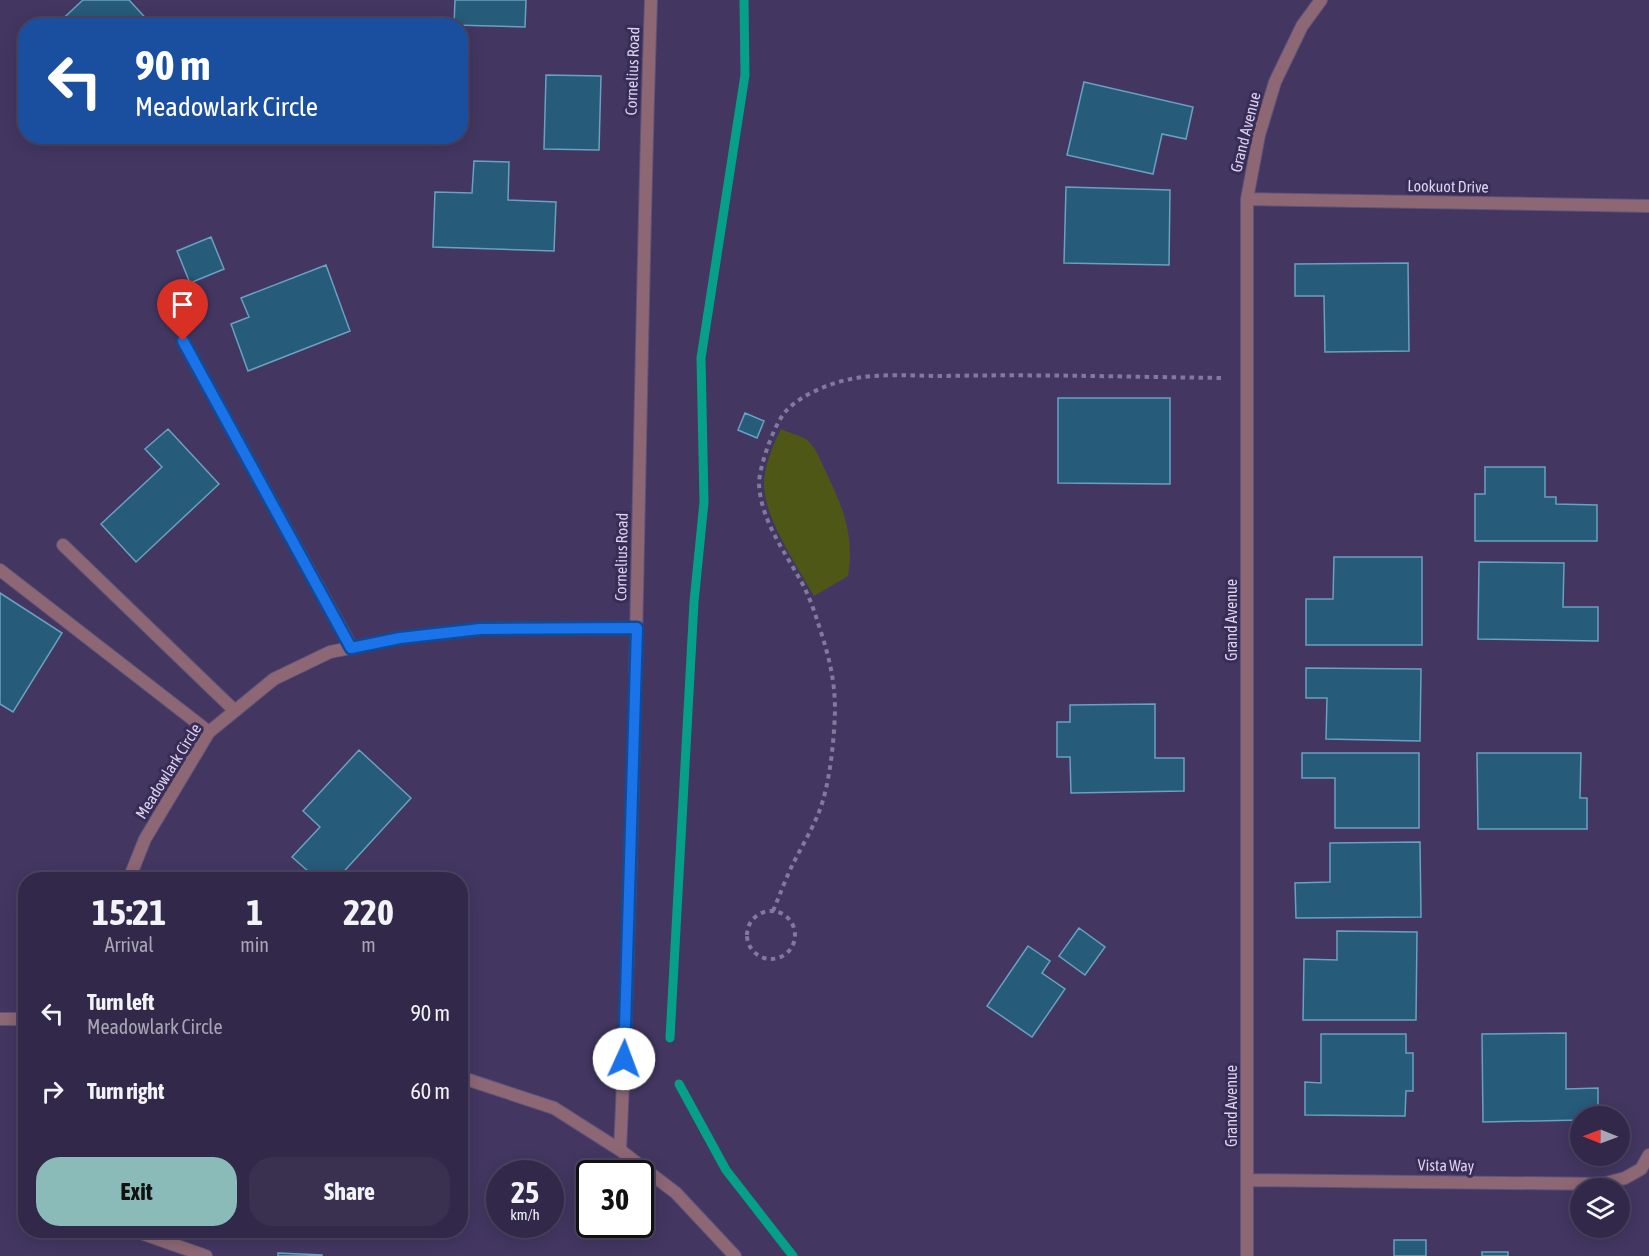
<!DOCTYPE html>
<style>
:root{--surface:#32294a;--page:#3a3151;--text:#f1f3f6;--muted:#a8a6b5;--line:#4d4562;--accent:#8bbbb9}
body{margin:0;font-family:"Asap Condensed",sans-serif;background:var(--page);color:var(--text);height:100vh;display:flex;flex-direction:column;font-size:22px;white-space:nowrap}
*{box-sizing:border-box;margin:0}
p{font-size:20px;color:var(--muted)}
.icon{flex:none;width:33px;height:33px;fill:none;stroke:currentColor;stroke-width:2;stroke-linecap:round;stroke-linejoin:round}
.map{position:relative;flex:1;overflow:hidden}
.drawer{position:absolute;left:18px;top:872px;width:450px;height:366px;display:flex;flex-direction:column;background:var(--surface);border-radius:24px;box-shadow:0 3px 15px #0003,0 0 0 2px var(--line)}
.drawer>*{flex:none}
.guide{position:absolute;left:18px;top:18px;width:450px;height:126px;border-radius:24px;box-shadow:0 3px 15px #0003,0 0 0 2px var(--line);background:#1a4fa0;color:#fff;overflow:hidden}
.needle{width:39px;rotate:271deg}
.buttons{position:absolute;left:1570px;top:1106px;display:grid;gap:12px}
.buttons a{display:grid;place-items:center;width:60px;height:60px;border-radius:50%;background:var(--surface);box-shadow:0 3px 15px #0003,0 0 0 2px var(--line);font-size:30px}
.speed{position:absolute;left:486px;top:1160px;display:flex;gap:12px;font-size:30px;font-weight:700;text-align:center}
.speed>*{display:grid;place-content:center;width:78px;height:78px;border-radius:50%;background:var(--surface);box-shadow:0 3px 15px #0003,0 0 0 2px var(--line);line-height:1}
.speed small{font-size:15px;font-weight:400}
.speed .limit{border:3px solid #111;border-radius:9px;background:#fff;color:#111}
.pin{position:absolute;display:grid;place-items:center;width:51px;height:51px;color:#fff;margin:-62px -26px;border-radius:50% 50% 50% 0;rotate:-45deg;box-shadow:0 0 6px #0007}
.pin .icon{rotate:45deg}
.me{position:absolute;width:66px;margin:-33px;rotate:2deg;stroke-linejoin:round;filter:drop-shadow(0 0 4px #0008)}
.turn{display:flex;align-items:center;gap:21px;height:126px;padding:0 18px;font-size:27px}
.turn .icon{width:78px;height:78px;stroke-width:2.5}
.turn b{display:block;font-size:42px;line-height:51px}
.eta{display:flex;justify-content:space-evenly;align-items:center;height:102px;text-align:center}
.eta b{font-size:36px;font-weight:700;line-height:42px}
.button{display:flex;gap:12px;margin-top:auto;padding:12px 18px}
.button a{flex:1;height:69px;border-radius:24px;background:var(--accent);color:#111;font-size:24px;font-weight:700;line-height:69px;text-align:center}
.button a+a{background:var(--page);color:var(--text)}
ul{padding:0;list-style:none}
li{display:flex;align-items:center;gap:18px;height:78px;padding:0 18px}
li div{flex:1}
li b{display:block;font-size:22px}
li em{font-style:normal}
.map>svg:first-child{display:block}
</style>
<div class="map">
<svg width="1649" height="1256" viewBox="0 0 1649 1256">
<rect width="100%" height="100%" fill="#433762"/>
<path fill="#4f5717" d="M781,429c8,4 19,6 26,11 8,6 13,19 17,28 18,37 31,66 24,108l-34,20c-17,-31 -51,-79 -50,-114 1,-18 9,-37 17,-53z"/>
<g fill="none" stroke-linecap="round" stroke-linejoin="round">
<path stroke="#05a087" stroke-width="9" d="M670,1038l24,-436 10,-100 -3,-144 44,-283 -1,-75
M679,1084l47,86 67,86"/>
</g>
<path fill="#265b79" stroke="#6aa0c0" stroke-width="1.5" d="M83,0h46l24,26h-98z
M455,0h71l-1,27 -71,-2z
M546,75l55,1 -2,74 -55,-1z
M1084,82l109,25 -7,32 -24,-5 -9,40 -86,-19z
M474,161l35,1 -1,38 48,2 -2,49 -121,-4 2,-55 37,1z
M1066,187l104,3 -1,75 -105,-2z
M211,237l13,32 -34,14 -13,-32z
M1408,263l1,88 -84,1 -1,-56h-29v-32z
M326,265l24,66 -102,40 -17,-47 18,-7 -8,-19z
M1058,398h112v86l-112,-1z
M745,413l19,8 -7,17 -19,-8z
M168,429l51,55 -83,78 -35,-38 61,-57 -17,-18z
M1485,467h60v30h11v7l41,1v36h-122v-47h10z
M1334,557h88v88h-116v-46h27z
M1479,562l85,1 -1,44h35v34l-120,-2z
M0,593l62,40 -49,79 -13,-8z
M1306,668l115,1 -1,72 -94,-2 1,-41h-21z
M1155,704v54h29v33l-113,2 -1,-36h-13v-35h13v-17z
M359,750l52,48 -74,81h-20l-25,-22 28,-30 -17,-16z
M1302,753h117v75h-84v-50h-33z
M1477,753h104l-1,45h7v31h-109z
M1420,842l1,75 -125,1 -1,-35 35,-1v-39z
M1079,928l26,19 -20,28 -26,-19z
M1337,931l80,1 -1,88h-113l1,-61 33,1z
M1028,946l22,15 -8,12 23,16 -33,48 -45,-31z
M1566,1033v56l32,-1v28h-17v4l-98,2 -1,-88z
M1321,1034h85v19h7v38h-7l-1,25 -100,-1v-33l16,1z
M1394,1240h32v16h-32z
M1482,1252h26v4h-26z
M278,1253l44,2v1h-44z"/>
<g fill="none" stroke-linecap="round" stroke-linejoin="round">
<defs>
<path id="service" d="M183,341l169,307
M63,545l171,165
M0,570l209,162
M132,1230l74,26"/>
<path id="minor" d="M1247,199l402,7
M129,879l16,-40 64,-107 65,-53 56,-27 70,-14 80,-9 157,-1
M620,1150c18,-383 18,-767 31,-1150
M1248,1180l354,4 23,-6 16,-9 8,-14
M1247,1256v-1057l12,-64 16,-53 27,-56 19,-26"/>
<path id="tertiary" d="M0,1019h26
M460,1077l94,31 66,42 56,43 59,63"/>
</defs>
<use href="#service" stroke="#5e537b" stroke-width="14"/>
<use href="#minor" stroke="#5e537b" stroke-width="14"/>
<use href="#tertiary" stroke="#5e537b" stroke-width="14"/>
<path stroke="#82799d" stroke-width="4" stroke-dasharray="4.5 4.5" stroke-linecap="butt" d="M773,911c6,-14 11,-28 17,-41 9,-19 21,-38 29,-58 11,-28 15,-71 16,-101 0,-31 -6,-54 -15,-82 -5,-16 -10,-31 -18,-46 -17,-31 -41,-62 -43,-99 0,-17 15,-60 27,-73 10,-11 27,-20 41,-25 37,-15 79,-10 117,-10 94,-2 188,1 281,2
M747 935a24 24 0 1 1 48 0a24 24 0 1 1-48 0Z"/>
<use href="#service" stroke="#8d6774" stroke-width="12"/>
<use href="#minor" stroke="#8d6774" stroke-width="12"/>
<use href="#tertiary" stroke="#8d6774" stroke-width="12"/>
</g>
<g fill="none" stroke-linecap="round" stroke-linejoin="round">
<defs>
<path id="route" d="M183,341l168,307 49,-10 80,-9 157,-1 -13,431"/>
</defs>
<use href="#route" stroke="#114b97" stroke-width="15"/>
<use href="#route" stroke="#1a73e8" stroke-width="10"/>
</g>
<g text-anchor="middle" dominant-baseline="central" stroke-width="6" stroke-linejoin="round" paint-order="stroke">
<g font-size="16" fill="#d9d3ee" stroke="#392c57">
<text transform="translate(632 71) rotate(-88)">Cornelius Road</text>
<text transform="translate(1245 132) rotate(-76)">Grand Avenue</text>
<text transform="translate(1448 186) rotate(1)">Lookuot Drive</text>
<text transform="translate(621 557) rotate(-89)">Cornelius Road</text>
<text transform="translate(1231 620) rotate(-90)">Grand Avenue</text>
<text transform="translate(168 771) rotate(-58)">Meadowlark Circle</text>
<text transform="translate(1231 1106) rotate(-90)">Grand Avenue</text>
<text transform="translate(1446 1165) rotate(1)">Vista Way</text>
</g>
</g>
</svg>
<div class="buttons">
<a><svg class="needle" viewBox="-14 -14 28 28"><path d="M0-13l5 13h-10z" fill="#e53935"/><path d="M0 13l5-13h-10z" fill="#a8a6b5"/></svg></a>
<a><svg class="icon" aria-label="layers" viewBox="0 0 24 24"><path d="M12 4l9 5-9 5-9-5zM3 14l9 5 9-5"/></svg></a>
</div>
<div class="speed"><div>25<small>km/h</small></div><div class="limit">30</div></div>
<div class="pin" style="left:183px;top:341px;background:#d93025"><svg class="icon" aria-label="arrive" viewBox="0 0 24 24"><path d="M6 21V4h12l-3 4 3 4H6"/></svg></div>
<svg class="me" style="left:624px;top:1059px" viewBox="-20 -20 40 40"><circle r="19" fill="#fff"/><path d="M0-13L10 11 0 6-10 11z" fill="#1a73e8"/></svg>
<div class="guide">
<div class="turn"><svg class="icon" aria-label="left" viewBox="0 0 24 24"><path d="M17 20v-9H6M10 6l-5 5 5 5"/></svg><div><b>90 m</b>Meadowlark Circle</div></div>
</div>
<section class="drawer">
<div class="eta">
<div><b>15:21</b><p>Arrival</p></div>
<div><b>1</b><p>min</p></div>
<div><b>220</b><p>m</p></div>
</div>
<ul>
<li><svg class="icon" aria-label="left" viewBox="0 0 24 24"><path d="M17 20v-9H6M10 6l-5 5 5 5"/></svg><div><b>Turn left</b><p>Meadowlark Circle</p></div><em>90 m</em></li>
<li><svg class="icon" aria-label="right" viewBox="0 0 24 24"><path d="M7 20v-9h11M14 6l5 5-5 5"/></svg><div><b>Turn right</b></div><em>60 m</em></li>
</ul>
<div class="button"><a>Exit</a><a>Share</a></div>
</section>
</div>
